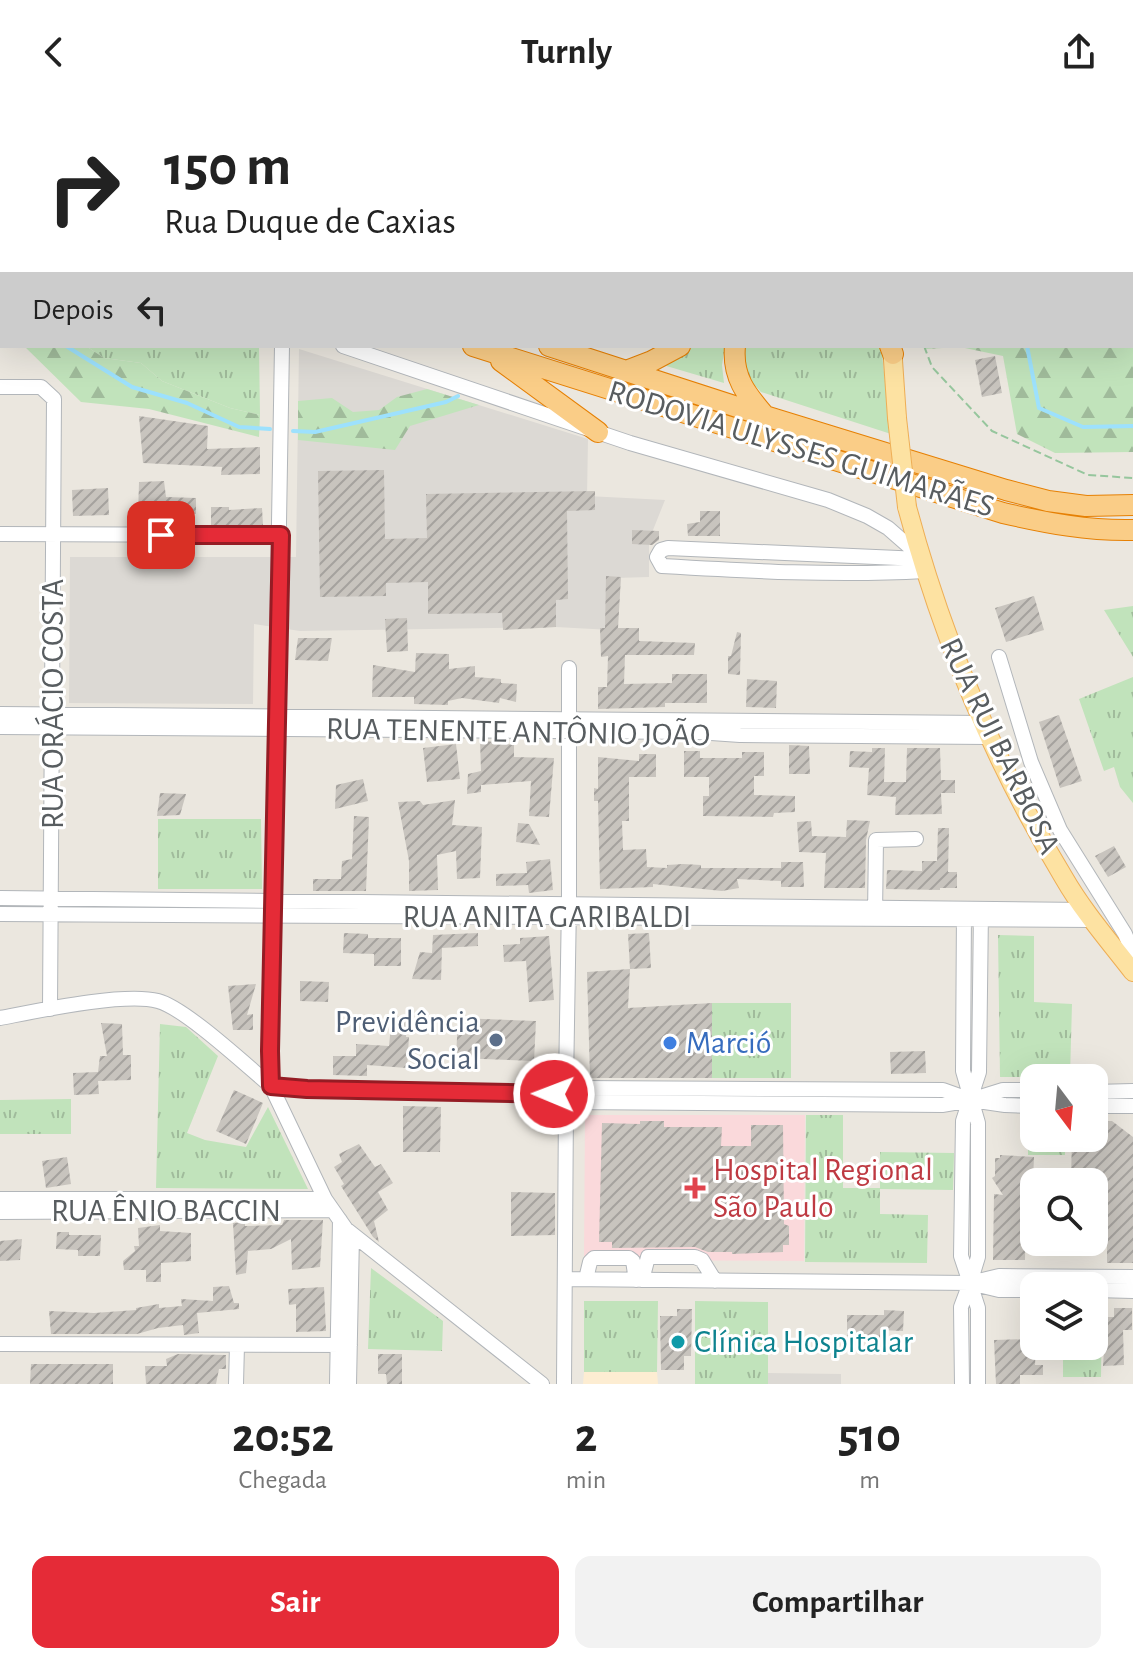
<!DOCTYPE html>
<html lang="pt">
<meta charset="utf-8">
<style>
:root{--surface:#fff;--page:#f2f2f2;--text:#222;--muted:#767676;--accent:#e52b37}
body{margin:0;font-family:"Alegreya Sans",sans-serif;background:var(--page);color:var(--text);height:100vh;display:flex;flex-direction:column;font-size:30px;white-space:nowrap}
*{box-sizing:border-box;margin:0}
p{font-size:26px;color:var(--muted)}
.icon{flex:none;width:44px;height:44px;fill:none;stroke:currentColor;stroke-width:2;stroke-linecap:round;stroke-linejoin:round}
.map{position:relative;height:1280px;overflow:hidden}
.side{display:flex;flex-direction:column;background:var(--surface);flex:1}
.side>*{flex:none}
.guide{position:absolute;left:0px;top:0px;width:1134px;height:244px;box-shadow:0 8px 32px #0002;background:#fff;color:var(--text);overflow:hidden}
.needle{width:52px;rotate:164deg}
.fabs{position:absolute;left:1020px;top:960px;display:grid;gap:16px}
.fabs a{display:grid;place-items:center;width:88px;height:88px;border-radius:16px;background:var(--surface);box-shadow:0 8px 32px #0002;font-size:40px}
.pin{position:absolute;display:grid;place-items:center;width:68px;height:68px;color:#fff;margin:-34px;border-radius:16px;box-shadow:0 4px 12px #0006}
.me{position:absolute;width:88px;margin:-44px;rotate:271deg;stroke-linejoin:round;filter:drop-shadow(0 0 6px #0008)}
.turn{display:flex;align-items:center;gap:28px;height:168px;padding:0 32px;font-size:36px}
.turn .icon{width:104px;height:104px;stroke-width:2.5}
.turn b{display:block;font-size:56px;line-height:68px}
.then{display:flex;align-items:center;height:76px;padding:0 32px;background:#0003;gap:16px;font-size:30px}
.eta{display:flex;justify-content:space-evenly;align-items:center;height:136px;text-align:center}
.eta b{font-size:48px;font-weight:700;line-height:56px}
.action{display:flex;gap:16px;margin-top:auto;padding:16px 32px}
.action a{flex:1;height:92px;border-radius:16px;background:var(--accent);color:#fff;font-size:32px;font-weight:700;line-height:92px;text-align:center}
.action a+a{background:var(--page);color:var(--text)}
header{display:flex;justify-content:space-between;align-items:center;height:104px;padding:0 32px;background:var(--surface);font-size:36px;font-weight:700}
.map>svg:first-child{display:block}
</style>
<header><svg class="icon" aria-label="back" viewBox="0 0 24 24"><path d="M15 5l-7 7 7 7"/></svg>Turnly<svg class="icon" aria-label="share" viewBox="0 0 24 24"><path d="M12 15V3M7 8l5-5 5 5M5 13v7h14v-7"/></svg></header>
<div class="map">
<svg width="1133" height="1280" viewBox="0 0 1133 1280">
<defs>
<pattern id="grass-tufts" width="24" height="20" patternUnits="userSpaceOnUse" patternTransform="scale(2)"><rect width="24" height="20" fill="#c1e3bb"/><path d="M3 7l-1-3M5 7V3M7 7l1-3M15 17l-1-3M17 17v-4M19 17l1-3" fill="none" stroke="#a0bb9b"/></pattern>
<pattern id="forest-firs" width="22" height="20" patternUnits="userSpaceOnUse" patternTransform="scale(2)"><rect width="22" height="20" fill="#c1e3bb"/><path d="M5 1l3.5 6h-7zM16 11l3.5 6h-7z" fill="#a0bb9b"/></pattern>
<pattern id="building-hatch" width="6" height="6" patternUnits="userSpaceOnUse" patternTransform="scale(2)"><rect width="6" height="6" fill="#c8c4be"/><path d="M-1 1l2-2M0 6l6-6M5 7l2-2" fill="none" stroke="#a5a29e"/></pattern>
</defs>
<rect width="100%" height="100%" fill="#ebe7df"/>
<path fill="#fdedd2" d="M584,1268h73l1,12h-75z"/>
<path fill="#dcd9d4" d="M299,245l289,90 -1,57 78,4 -16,40v37l-34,1 -4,52 -55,-3 -256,4 -46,-7 -1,80 -184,-1 1,-146h226z
M768,1269l73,1v10h-73z"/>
<path fill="#fad9db" d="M585,1011h220l-1,146 -220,-1z"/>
<path fill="url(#grass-tufts)" d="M86,242h173l1,69 -30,-7 -68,-27 -21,-18 -37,-5z
M693,242h32l-3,19 2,18 -61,-18z
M742,242h139l10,88 -130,-42 -14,-15z
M1133,502v51l-29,-47z
M1133,573v126l-13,-16 -6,-20 -10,4 -25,-72z
M158,715h103l1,70h-104z
M998,831l36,1v66l38,2 -2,73h-70z
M712,899h79v75h-79z
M160,920l26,3 32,29 -31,77 18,7 41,7 22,-40 40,82 -152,-1z
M71,995v35h-71v-34z
M806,1011h37v73h37v-36l74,1 -1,37 -73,-1v25l48,1 -1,48 -122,-1z
M1028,1014h6v20h31v17h-37z
M371,1164l72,53 -1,30 -74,-2z
M584,1197h74l-1,71h-73z
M695,1197l73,1v82h-73z
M1094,1198h8l-1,75h-38v-31h31z"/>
<path fill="url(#forest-firs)" d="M1050,0h83v348l-78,1 -38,-19 -14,-78 -43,-9 -34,2 -1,-3h207v-240z
M24,242h62l18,12 37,5 21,18 68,27 30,7 -1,22 -110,-28 -68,-7z
M427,285l52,16 -69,21 -15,24 -97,-10v-39l34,-3 21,14 26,-2 18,-13z"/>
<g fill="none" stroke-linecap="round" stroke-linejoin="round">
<path stroke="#9de1fd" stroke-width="4" d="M0,210h2
M66,242l66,41 55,16 52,24 31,2
M1027,242l12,62 44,19 50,-1
M293,327l22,1 131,-30 12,-6"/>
</g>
<path fill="url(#building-hatch)" d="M995,252l7,37 -20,4 -7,-37z
M139,312l69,10 -1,23 53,-2v27l-39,1 1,-8 -79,-4z
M384,366l1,69 42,-1 -1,-44 169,-3v19l-28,1 1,88 -12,1v27l-53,3 -1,-17 -74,1v-32l-42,1v13l-66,1 -2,-126z
M164,377l2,16 30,1v16l-28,-1v4l-30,-1 1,-34z
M108,384l1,27 -36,1 -1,-26z
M211,403h18v3l33,-2 1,17h-52z
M700,407h20v25h-32l-1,-12 13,-2z
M632,426l27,1v9l-7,5 -20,-1z
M606,472l15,1 -3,51h21v13l56,2 -1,12h-69l-1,29 48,-1v-9h35v29h-42v4l-67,2v-22h9l1,-31 -7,1 -1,-29h5z
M1034,492l10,34 -38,12 -11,-34z
M407,514l1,33 -21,1 -2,-33z
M737,528l4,1 -1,42 -12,-1v-18h3z
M298,534h34l-4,23 -33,-1z
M416,549l33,1v15l26,-3v11l26,2v4l16,1 -1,18 -16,-4 -1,5 -37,-5 -14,3v4l-34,-1v-7h-42l1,-32 42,7z
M747,575l30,2 -1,27 -30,-1z
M1059,611l23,66 -22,7 -21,-66z
M480,636l34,5v12l40,1 -5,59 -20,-1 2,-35 -50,4v7l-14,2 1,-20 13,-3z
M456,640l4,35 -33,3 -4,-34z
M789,641l20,1 1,28h-21z
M872,644h13l-1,34h22l1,-34h33l1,32h14v13h-14l1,21 -47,1 1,-18 -29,-2 2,-27 -20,-1 1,-16 22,1z
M684,647h16v7h42v-6h22v24h-10v19l41,1v16l-21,1 -1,4 -70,-1v-20h6v-19h-25z
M639,650h17v23h-27v44h-7l1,29 23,-1 1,18 20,1v-3l16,-1 18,1v3h80v-6h22l1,25h-23v-6l-44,-2 2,9 -17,3 -69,-7v3l-53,2 -2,-88h-4v-13l4,1v-32l41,4z
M363,675l5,22 -33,8 1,-24z
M160,689l26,1 -6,21 -23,1z
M455,696l-3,25 30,2 -2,51 -23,1 -1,-28 -19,4 1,35 -29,1v-30l-11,-59 22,-1 3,4z
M354,712l15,1 -3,74h-53v-12h28l1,-18 10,-2z
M847,716l23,1 -4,19 -1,48h-41l2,-35 -27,-1 -2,-30 14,-1 1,15 34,1z
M518,719l11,1 11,21 -24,-3z
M938,724h11l-1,44h9v16h-17v2l-54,-1 1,-19 35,1v-10h15z
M1114,742l12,21 -18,10 -13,-21z
M550,755l3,31 -24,3 -1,-8 -32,1v-12l31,-1 -1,-11z
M344,829l24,1v4h33v28h-27v-12l-31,-1z
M478,829v13l-36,2 -1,32 -29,-1 8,-27 12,1 1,-18z
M649,829l2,35 -21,1 -2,-35z
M549,832l5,64 -25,2 -3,-41 -22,1 -1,-17 17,-1v-6z
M630,865l-2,39 84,-5v75h-122l-3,-106z
M300,877l29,1 -1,20 -28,-1z
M256,880l-9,31 6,-1v16h-20l-5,-44z
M392,911l15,3 -1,19h3l-2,31 -40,-3v11l-34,-1v-19h23v-12l33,2z
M458,914l78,3 -2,40 -78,-3z
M101,919l21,1 1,31h8v25l-33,1 1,13 -25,1 -1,-22 25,-1 2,-16h7z
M925,947l1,22 -35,1 -1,-22z
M234,986l29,13 -17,41 -30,-13z
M403,1002l38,1 -1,45h-37z
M640,1017h24v6h58l-1,19h30v-21h32l1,99 5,2v19h-6v7l-51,2v-2h-24l-13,-5 -83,1v-6h-13l3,-119 38,1z
M1094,1017h18l21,16v126h-26v-34h-13v-51h-23l1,-40h22z
M359,1040l16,23 6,-3 12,19 -15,9 10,18 -14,11 5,21 -6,-5 -32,-51 3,-2 -10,-17 8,-5 -3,-8z
M1000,1051l34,2 -1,24 -1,5h-6l-1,74h-32l1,-66 9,1 -11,-17 3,-2v-18h5z
M67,1053l4,27 -25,4 -4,-27z
M511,1088l44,1v42l-44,1z
M284,1116h39l-3,47 -28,3 -1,-31 -20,10 -23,2 -2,22 -10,2 -3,-52 12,-1v4l37,-1z
M160,1121v6l31,2v28l-30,2v19h-15v-12h-22l-1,-9 12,-10 -1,-5h5l-1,-18z
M57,1128h12v3h32l-1,21h-22v-6l-22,-1z
M22,1135l-2,21 -20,1v-20z
M229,1182l5,17h5v6l-42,4 2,20 -15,2 -1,-10 -25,3 -21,6h-86l-2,-23 45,2 42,-3v-2l23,-4v4l23,-2 -1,-7 32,2v-14z
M324,1183l2,44 -30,1v-28l-7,1 -1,-16z
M1114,1204h18v22h-9l1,35 -21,1 3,-49h8z
M677,1205h15l-1,47h-7v14h-23l-1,-54h17z
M884,1206l20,1 -1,20 -23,-1v9l-33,-1v-23h37z
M1032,1235v6l4,1 -1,19h8v10h-23v9h-24l-2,-44z
M178,1250l48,1v14h-7l-3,15h-70l-1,-18h22l-1,-7z
M378,1250h24v30h-15l-1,-10h-8z
M31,1260h82v20h-83z"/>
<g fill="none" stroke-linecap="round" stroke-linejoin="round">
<defs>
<path id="minor" d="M194,0l4,2
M1004,0v2
M288,2v-2
M589,2v-2
M1078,2l1,-2
M0,24l2,1
M1132,34l1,-1
M0,127l2,1
M1132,174h1
M282,242l-12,705 1,35 54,113 21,30 196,155
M343,242l287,97 198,57 39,16 21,12 32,28
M0,283h41l13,12 -4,610
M0,430l281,1
M921,455l-253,-11 -7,2 -4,7 5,9c86,5 175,10 262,5
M999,553l32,105 29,68 65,104 6,14 -1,19
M0,610l983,9
M0,623l697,5 43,3 249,2
M0,794l1085,12
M964,805l-1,162 15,52v134l-8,26 8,25v76
M0,810l1093,6
M875,811l1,-75 40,-1
M0,914c37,-7 124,-26 158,-17 27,7 89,65 113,85
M566,979l3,-180v-235
M271,982l36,3 247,5
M575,984l368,2 28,10 32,-10h31
M1094,988l39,-1
M573,998l369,3 29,-5 34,5 29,1
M1094,1002h39
M0,1095h325
M0,1108l332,-2
M567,1175l403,4 29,-7 134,1
M586,1175l4,-17 4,-4h35l4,3 3,19
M642,1176l6,-23h47l7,3 13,21
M974,1180l25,6h35
M1094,1186l39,1
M0,1240l350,1
M236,1280l1,-39
M337,1280l3,-164
M349,1280l3,-149
M564,1280l2,-279
M962,1280l-1,-77 9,-24 -9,-27 2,-135 16,-49 2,-162"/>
<path id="major" d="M870,0v2
M892,242l5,72
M907,403c35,131 87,255 157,371 19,33 45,63 69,94"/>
<path id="highway" d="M0,71h2
M0,90l2,1
M473,242l530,167c44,10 85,18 130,17
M549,242l216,70 241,74 42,11 38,5 47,-1
M735,242c-3,31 11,48 30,70
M890,242l3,8
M501,257l97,71
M626,267l26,-10 28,-15"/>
</defs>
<use href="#minor" stroke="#b2b6ba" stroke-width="16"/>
<use href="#major" stroke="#eeae55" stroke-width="20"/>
<use href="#highway" stroke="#e68004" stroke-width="22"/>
<path stroke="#96c69d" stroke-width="2" stroke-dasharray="8 4" stroke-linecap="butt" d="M924,242l8,21 60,64 96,44 45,3"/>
<use href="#minor" stroke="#fff" stroke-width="14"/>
<use href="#major" stroke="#fde2a2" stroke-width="18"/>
<use href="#highway" stroke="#facd87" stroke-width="20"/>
<defs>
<path id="major-bridge" d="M897,314l10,89"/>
</defs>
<use href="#major-bridge" stroke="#eeae55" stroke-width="20" stroke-linecap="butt"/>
<use href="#major-bridge" stroke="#fde2a2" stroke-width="18"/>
</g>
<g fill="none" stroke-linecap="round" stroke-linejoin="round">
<defs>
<path id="route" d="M161,431h120l-11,516 1,35 36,3 247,5"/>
</defs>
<use href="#route" stroke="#951c24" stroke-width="20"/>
<use href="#route" stroke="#e52b37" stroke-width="14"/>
</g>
<circle fill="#5c6f8a" stroke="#fff" stroke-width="3" cx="496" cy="936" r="8"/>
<circle fill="#3f7fe0" stroke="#fff" stroke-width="3" cx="670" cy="939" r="8"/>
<path fill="#e0444e" stroke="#fff" stroke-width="3" d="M691 1072h8v8h8v8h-8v8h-8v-8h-8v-8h8z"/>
<circle fill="#0f9aa8" stroke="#fff" stroke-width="3" cx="678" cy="1238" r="8"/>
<g text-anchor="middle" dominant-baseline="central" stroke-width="6" stroke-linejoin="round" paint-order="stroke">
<g font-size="32" fill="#585d60" stroke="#fff">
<text transform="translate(801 345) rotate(17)">RODOVIA ULYSSES GUIMARÃES</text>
<text transform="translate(53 600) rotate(-90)">RUA ORÁCIO COSTA</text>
<text transform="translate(518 628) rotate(1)">RUA TENENTE ANTÔNIO JOÃO</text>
<text transform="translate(1000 642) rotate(64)">RUA RUI BARBOSA</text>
<text x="547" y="813">RUA ANITA GARIBALDI</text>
<text x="166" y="1107">RUA ÊNIO BACCIN</text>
</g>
<g font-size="32" fill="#4e5e75" stroke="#fff" text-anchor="end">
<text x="480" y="918">Previdência<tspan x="480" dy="37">Social</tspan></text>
</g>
<g font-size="32" fill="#366cbe" stroke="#fff" text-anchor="start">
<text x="686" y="939">Marció</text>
</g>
<g font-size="32" fill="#be3a42" stroke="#fff" text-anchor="start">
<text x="713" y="1066">Hospital Regional<tspan x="713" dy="37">São Paulo</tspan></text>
</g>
<g font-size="32" fill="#0d838f" stroke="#fff" text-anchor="start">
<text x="694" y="1238">Clínica Hospitalar</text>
</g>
</g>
</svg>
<div class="fabs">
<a><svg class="needle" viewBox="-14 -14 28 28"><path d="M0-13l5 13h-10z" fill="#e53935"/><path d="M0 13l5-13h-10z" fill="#767676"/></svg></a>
<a><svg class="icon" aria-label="search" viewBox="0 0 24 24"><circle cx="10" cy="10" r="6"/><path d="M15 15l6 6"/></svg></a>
<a><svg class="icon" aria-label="layers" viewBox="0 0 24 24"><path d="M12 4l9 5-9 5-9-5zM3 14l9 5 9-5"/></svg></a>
</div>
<div class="pin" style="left:161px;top:431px;background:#d93025"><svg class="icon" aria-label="arrive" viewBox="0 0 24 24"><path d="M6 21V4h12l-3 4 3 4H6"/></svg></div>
<svg class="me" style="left:554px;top:990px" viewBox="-20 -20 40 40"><circle r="17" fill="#e52b37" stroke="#fff" stroke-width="3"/><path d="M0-11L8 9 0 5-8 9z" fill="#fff"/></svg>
<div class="guide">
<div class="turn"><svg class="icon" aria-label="right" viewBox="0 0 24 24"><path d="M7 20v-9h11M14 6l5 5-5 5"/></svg><div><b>150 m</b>Rua Duque de Caxias</div></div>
<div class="then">Depois<svg class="icon" aria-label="left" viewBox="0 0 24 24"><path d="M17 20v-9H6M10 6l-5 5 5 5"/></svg></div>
</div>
</div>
<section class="side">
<div class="eta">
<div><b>20:52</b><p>Chegada</p></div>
<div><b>2</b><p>min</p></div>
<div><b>510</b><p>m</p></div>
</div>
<div class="action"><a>Sair</a><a>Compartilhar</a></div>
</section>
